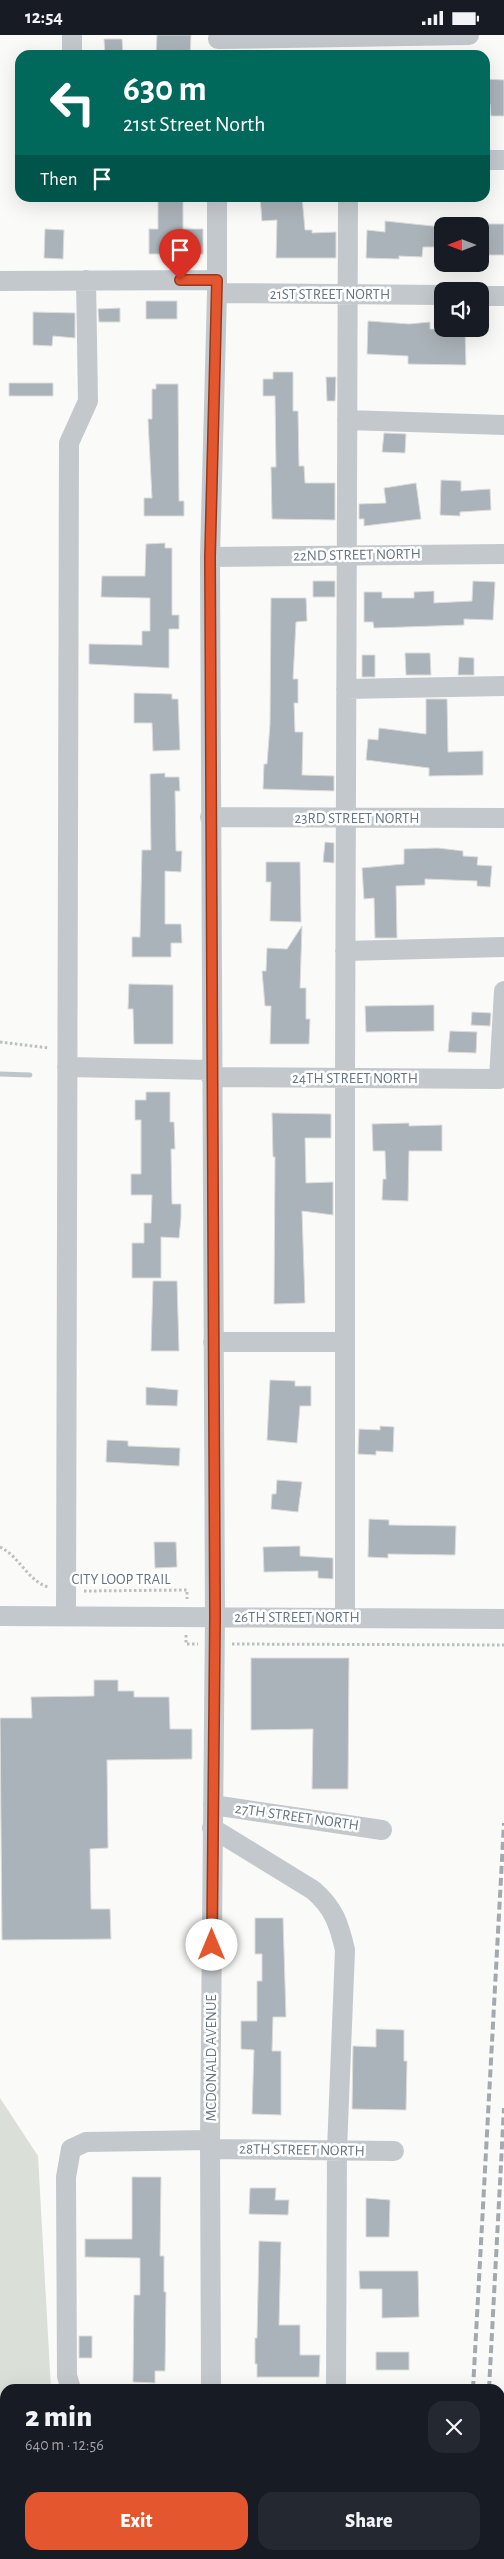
<!DOCTYPE html>
<meta charset="utf-8">
<style>
:root{--surface:#171b24;--page:#242831;--text:#f1f3f6;--muted:#9ea1a6;--accent:#e4572e}
body{margin:0;font-family:"Alegreya Sans",sans-serif;background:var(--page);color:var(--text);height:100vh;display:flex;flex-direction:column;font-size:19px;white-space:nowrap}
*{box-sizing:border-box;margin:0}
p{font-size:16px;color:var(--muted)}
.icon{flex:none;width:28px;height:28px;fill:none;stroke:currentColor;stroke-width:2;stroke-linecap:round;stroke-linejoin:round}
.map{position:relative;flex:1;overflow:hidden}
.side{position:absolute;left:0px;top:2349px;width:505px;height:176px;display:flex;flex-direction:column;background:var(--surface);border-radius:15px 15px 0 0;box-shadow:0 5px 20px #0002}
.side>*{flex:none}
.banner{position:absolute;left:15px;top:15px;width:475px;height:152px;border-radius:15px;box-shadow:0 5px 20px #0002;background:#00695c;color:#fff;overflow:hidden}
.needle{width:32px;rotate:270deg}
.fabs{position:absolute;left:434px;top:182px;display:grid;gap:10px}
.fabs a{display:grid;place-items:center;width:55px;height:55px;border-radius:10px;background:var(--surface);box-shadow:0 5px 20px #0002;font-size:25px}
.pin{position:absolute;display:grid;place-items:center;width:42px;height:42px;color:#fff;margin:-51px -21px;border-radius:50% 50% 50% 0;rotate:-45deg;box-shadow:0 0 5px #0007}
.pin .icon{rotate:45deg}
.me{position:absolute;width:55px;margin:-28px;rotate:0deg;stroke-linejoin:round;filter:drop-shadow(0 0 4px #0008)}
.turn{display:flex;align-items:center;gap:18px;height:105px;padding:0 25px;font-size:22px}
.turn .icon{width:65px;height:65px;stroke-width:2.5}
.turn b{display:block;font-size:35px;line-height:42px}
.then{display:flex;align-items:center;height:48px;padding:0 25px;background:#0003;gap:10px;font-size:19px}
.round{display:grid;place-items:center;flex:none;width:52px;height:52px;border-radius:15px;background:var(--page)}
.head{display:flex;align-items:center;justify-content:space-between;height:85px;padding:0 25px}
h1{font-size:30px;font-weight:800;line-height:38px}
.action{display:flex;gap:10px;margin-top:auto;padding:10px 25px}
.action a{flex:1;height:58px;border-radius:15px;background:var(--accent);color:#fff;font-size:20px;font-weight:800;line-height:58px;text-align:center}
.action a+a{background:var(--page);color:var(--text)}
.status{display:flex;justify-content:space-between;align-items:center;height:35px;padding:0 25px;background:var(--surface);direction:ltr}
.status svg{height:14px;fill:currentColor}
.map>svg:first-child{display:block}
</style>
<div class="status"><b>12:54</b><svg viewBox="0 0 49 12"><path d="M0 12V9h3v3zM5 12V6h3v6zM10 12V3h3v9zM15 12V0h3v12zM26 1h20v11H26zM47 4h2v5h-2z"/></svg></div>
<div class="map">
<svg width="504" height="2524" viewBox="0 0 504 2524">
<rect width="100%" height="100%" fill="#fafaf8"/>
<path fill="#dadfd7" d="M0,2063l38,58 13,233h-46v166h54v4h-59z"/>
<g fill="none" stroke-linecap="round" stroke-linejoin="round">
<path stroke="#bbc7cb" stroke-width="5" d="M0,1039l30,1"/>
</g>
<path fill="#aab3b9" stroke="#dcdcda" d="M157,0h34l-1,20h-34z
M104,4h18l1,16h-18z
M485,44l19,1v36h-13l-1,-12h-5z
M183,162v32h20v25h-54v-25h9v-31z
M260,162h42l3,33h7v3l24,-1v26h-60l1,-38 -15,1z
M385,186l57,6v20h-19l-1,10 -23,-1v3l-33,-1 1,-28 18,2z
M488,189h16v31h-16z
M45,194l19,1 -1,29 -19,-1z
M146,266h31v18h-31z
M120,273v14h-21l-1,-13z
M33,277l42,1v25l-22,-2 -1,10 -19,-1z
M368,286l41,3 21,-2v7h35l1,36 -58,-1v-8l-41,-2z
M273,337h20v39h5l1,55h5l1,17h30v37l-63,-1 -1,-52h5l-1,-71h-12v-17h10z
M326,342h10l-1,24h-8z
M9,348h44v13h-44z
M156,349h22l1,117h5v15h-40v-18h8l-4,-79h4v-30h4z
M384,398l22,1 -1,19 -23,-1z
M441,445l20,1v10l29,-2 1,21 -31,2v4l-20,-1z
M416,448l5,36 -57,7v-7h-5v-15l27,-1 -2,-15z
M165,508v5h7v67h7v14h-10v39l-80,-4v-20l53,1v-14h8v-33l-49,-1 1,-21h43l1,-32z
M313,546h22v16h-22z
M473,546l22,1 -2,38 -29,-1v6l-90,3 -1,-6h-9v-30h18v6h32v-6l20,-1v12l38,-2z
M271,563h35l1,23 -11,1 -3,57h5v24h-4l1,29h8l-1,43 32,1v15l-71,-2 1,-25h3l3,-40z
M405,618h25l1,22h-25z
M362,620h13v22h-13z
M459,622l15,1v17h-16z
M134,658l38,1v5h6l2,51 -27,1 -1,-28h-18z
M426,664h21l1,53 35,-1v24l-54,1v-8l-63,-8 2,-21 10,1 1,-12 47,6z
M165,738v4h14l1,14h-5l1,60h6l-1,21 -16,-1v53h16l1,19h-11v14h-39v-20h8l2,-87h9l-1,-76z
M325,807l9,1v20l-11,-1z
M438,813l25,3v5l15,1 -1,8 15,1 -2,21 -13,-1v-5l-52,-2v6l-29,1 1,52h-22l-1,-40 -10,1 -2,-31 42,-4v-15z
M266,827h34l1,60 -31,-1 1,-39h-5z
M302,891l-2,62h6v31h4l-1,25h-39l1,-38h-6l-3,-35h4l1,-23 20,1z
M129,949l44,1v59h-39l-1,-35h-5z
M434,970v26l-68,1 -1,-26z
M472,977l19,1 -1,13 -19,-1z
M450,996l27,1 -1,21 -28,-1z
M146,1057h24v30h4l1,27h-4l1,55h9v14l-2,20 -18,-1v41h-29v-35h12v-20h7l1,-28h-21v-21h10v-54h-6v-20h11z
M272,1078l59,1v24h-26l1,45 27,-1v33l-31,-4 3,92 -31,1 1,-147h-2z
M409,1088v3l33,-1v26h-33l-1,50 -26,-1 1,-21h3l-1,-28h-12l-1,-27z
M153,1246h24l2,70h-28z
M270,1345l25,1v5h16v20h-11l-3,37 -30,-3z
M146,1352l32,3 -1,16 -31,-1z
M380,1391l14,1 -1,25 -17,-1v4l-18,-1 1,-25 21,1z
M107,1405l21,1v5l52,2 -1,18 -73,-4z
M277,1445l25,2 -4,30 -27,-3 1,-15h4z
M369,1484l20,1v5l67,1 -1,29 -67,-1v4l-20,-1z
M154,1507h22l1,25 -22,1z
M300,1511v10l33,2v21l-15,-1v-7l-54,1 -1,-25z
M251,1623h98l-1,131h-36l1,-60 -62,1z
M94,1645h24v11h16v6h35l1,32h22v30l-85,1 1,88 -18,1 1,60h19l1,30 -109,1 -2,-222h32l-1,-21 63,-1z
M255,1883h28l3,99h-13l-1,34h9v64l-29,-1 2,-64 -13,-1v-28h16v-40h5v-27h-7z
M376,1994l28,1v31h3l-1,49 -54,-1 1,-63 23,1z
M132,2142h29l-1,79h4v36h2l-1,79h-10v12l-22,-1 1,-87h6v-37l-55,-1v-18h47z
M250,2153h26l-1,12h14l-1,15 -39,-1z
M366,2163l24,2 -1,37h-23z
M259,2206l22,1 -2,83h21v30h20l-1,22h-62v-13h-2v-26h2z
M359,2236h59l1,46 -37,1v-29h-22z
M79,2301h13v22h-13z
M376,2317h33v18h-33z"/>
<g fill="none" stroke-linecap="round" stroke-linejoin="round">
<path stroke="#bbbfc2" stroke-width="3" stroke-dasharray="2.5 2.5" stroke-linecap="butt" d="M0,1007l49,6
M0,1512c19,9 28,34 48,40
M84,1556l103,-1v9
M186,1600v9h12
M232,1609l272,1"/>
<path stroke="#c3c8cc" stroke-width="20" d="M218,4l251,-4
M72,20v-20
M485,125h19
M0,246l217,-1
M217,258l225,2
M480,261h24
M347,385l157,5
M210,522l294,-3
M346,654l158,-3
M210,782l294,1
M345,916l159,-4
M67,1032l144,3
M211,1042l288,2 5,-88
M213,1307h132
M0,1581l504,3
M66,1581l3,-1173 19,-42 -2,-121
M345,1582v-539l3,-881
M213,1770l169,25
M212,1793l101,62c21,18 26,34 32,60l-8,200 -1,239
M210,2114l184,2
M71,2354l-4,-13 -1,-199 5,-28 15,-7 124,-2
M211,2354l-1,-249 5,-524 -5,-1059 7,-264v-96
M336,2520v4
M211,2524v-4"/>
<path stroke="#a2aab0" stroke-width="4" stroke-dasharray="8 4" stroke-linecap="butt" d="M473,2354l31,-566
M489,2354l15,-281
M464,2524v-4
M479,2524v-4"/>
</g>
<g fill="none" stroke-linecap="round" stroke-linejoin="round">
<defs>
<path id="route" d="M180,245h37l-7,277 5,1059 -3,329"/>
</defs>
<use href="#route" stroke="#94391e" stroke-width="12"/>
<use href="#route" stroke="#e4572e" stroke-width="9"/>
</g>
<g text-anchor="middle" dominant-baseline="central" stroke-width="5" stroke-linejoin="round" paint-order="stroke">
<g font-size="15" fill="#657683" stroke="#fff">
<text x="330" y="259">21ST STREET NORTH</text>
<text transform="translate(357 520) rotate(-1)">22ND STREET NORTH</text>
<text x="357" y="783">23RD STREET NORTH</text>
<text x="355" y="1043">24TH STREET NORTH</text>
<text x="121" y="1544">CITY LOOP TRAIL</text>
<text x="297" y="1582">26TH STREET NORTH</text>
<text transform="translate(297 1782) rotate(8)">27TH STREET NORTH</text>
<text transform="translate(211 2023) rotate(-90)">MCDONALD AVENUE</text>
<text transform="translate(302 2115) rotate(1)">28TH STREET NORTH</text>
</g>
</g>
</svg>
<div class="fabs">
<a><svg class="needle" viewBox="-14 -14 28 28"><path d="M0-13l5 13h-10z" fill="#e53935"/><path d="M0 13l5-13h-10z" fill="#9ea1a6"/></svg></a>
<a><svg class="icon" aria-label="sound" viewBox="0 0 24 24"><path d="M4 9h4l5-4v14l-5-4H4zM17 9q2 3 0 6"/></svg></a>
</div>
<div class="pin" style="left:180px;top:245px;background:#d93025"><svg class="icon" aria-label="arrive" viewBox="0 0 24 24"><path d="M6 21V4h12l-3 4 3 4H6"/></svg></div>
<svg class="me" style="left:212px;top:1910px" viewBox="-20 -20 40 40"><circle r="19" fill="#fff"/><path d="M0-13L10 11 0 6-10 11z" fill="#e4572e"/></svg>
<div class="banner">
<div class="turn"><svg class="icon" aria-label="left" viewBox="0 0 24 24"><path d="M17 20v-9H6M10 6l-5 5 5 5"/></svg><div><b>630 m</b>21st Street North</div></div>
<div class="then">Then<svg class="icon" aria-label="arrive" viewBox="0 0 24 24"><path d="M6 21V4h12l-3 4 3 4H6"/></svg></div>
</div>
<section class="side">
<div class="head"><div><h1>2 min</h1><p>640 m · 12:56</p></div><a class="round"><svg class="icon" aria-label="close" viewBox="0 0 24 24"><path d="M6 6l12 12M18 6L6 18"/></svg></a></div>
<div class="action"><a>Exit</a><a>Share</a></div>
</section>
</div>
